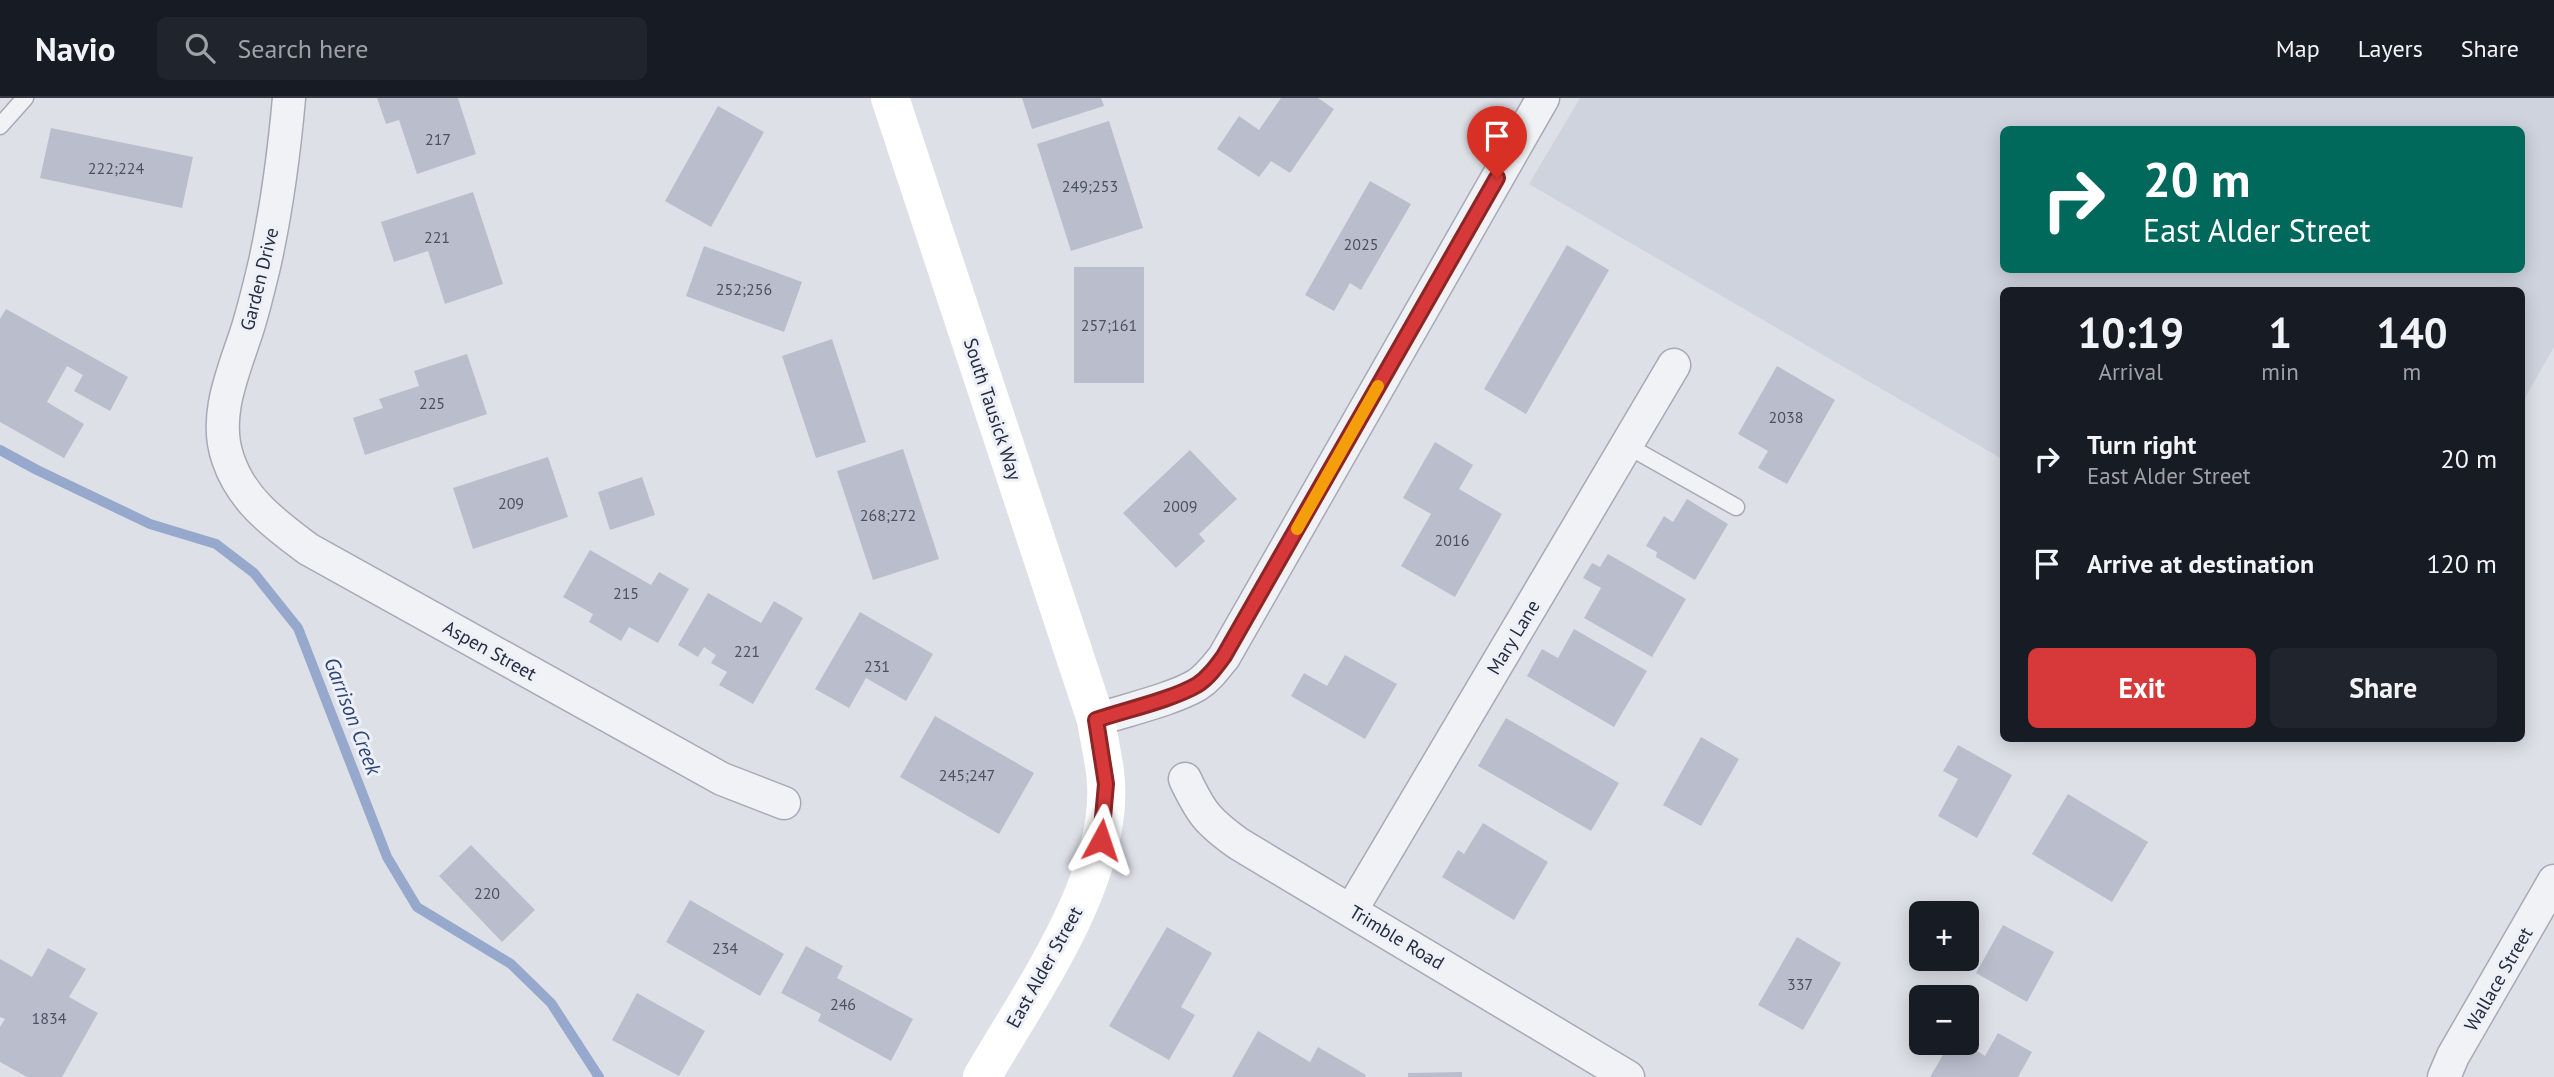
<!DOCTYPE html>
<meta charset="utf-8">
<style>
:root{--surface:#171b24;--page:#20242c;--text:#f1f3f6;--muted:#9ea1a6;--line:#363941;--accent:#d7393a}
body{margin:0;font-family:"PT Sans",sans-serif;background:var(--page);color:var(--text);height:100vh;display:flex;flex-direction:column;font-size:26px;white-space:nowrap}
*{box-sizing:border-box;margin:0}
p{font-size:23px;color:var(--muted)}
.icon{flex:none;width:38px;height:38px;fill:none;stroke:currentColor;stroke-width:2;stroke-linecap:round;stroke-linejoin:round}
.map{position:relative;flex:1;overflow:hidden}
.details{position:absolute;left:2000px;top:189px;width:525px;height:455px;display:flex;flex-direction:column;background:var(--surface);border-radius:10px;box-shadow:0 4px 18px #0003}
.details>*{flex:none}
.banner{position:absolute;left:2000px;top:28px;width:525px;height:147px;border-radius:10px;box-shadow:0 4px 18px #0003;background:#00695c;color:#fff;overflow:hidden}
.controls{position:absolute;left:1909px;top:803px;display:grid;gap:14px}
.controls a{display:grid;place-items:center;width:70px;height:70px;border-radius:10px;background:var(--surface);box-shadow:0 4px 18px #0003;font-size:35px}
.pin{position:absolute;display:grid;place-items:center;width:60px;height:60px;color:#fff;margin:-72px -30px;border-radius:50% 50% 50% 0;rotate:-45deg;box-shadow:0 0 7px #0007}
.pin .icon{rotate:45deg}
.me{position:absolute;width:77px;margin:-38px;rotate:5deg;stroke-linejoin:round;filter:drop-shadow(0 0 5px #0008)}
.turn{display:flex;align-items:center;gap:24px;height:147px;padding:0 28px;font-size:32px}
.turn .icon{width:91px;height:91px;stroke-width:2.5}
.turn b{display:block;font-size:49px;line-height:60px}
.eta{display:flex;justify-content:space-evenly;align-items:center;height:119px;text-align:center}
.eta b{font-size:42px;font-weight:600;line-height:49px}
.primary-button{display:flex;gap:14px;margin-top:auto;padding:14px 28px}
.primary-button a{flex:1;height:80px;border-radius:10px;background:var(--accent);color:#fff;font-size:28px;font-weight:600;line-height:80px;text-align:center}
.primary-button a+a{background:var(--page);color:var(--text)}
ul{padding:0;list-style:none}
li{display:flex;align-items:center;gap:21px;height:105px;padding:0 28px}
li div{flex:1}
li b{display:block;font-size:26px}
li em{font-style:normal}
header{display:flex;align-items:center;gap:42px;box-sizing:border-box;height:98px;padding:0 35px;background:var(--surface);border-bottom:2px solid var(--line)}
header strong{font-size:33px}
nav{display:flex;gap:38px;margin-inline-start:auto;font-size:24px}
.search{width:490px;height:63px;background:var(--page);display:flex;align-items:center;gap:18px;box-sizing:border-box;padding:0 24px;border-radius:10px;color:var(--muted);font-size:26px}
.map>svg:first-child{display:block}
</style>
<header>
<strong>Navio</strong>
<div class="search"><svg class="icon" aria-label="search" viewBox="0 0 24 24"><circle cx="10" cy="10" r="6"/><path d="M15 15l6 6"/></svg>Search here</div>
<nav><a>Map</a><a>Layers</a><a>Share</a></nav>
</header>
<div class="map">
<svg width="2554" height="979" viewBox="0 0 2554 979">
<rect width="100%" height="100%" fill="#dee0e8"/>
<path fill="#cfd3de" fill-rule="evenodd" d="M1580,0h974v249l-32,56v-113h-518v170l-475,-276zM2004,32h518v140h-518z"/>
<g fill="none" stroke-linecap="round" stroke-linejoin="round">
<path stroke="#96a8cb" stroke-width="10" d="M0,352l37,20 113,54 66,20 38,29 44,55 89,229 30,50 94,57 40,39 48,74"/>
</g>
<path fill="#babecc" d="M377,0h81l18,56 -59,20 -18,-54 -13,4z
M1022,0h79l3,8 -72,23z
M1281,0h37l16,11 -44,64 -19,-12 -12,16 -42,-28 22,-33 20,14z
M718,8l46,26 -53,95 -46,-26z
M1109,23l34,107 -72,23 -34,-107z
M51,30l142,29 -11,51 -142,-30z
M1370,83l41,23 -50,86 -11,-7 -16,28 -29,-16z
M473,94l30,92 -58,20 -17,-53 -34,11 -13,-40z
M1567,147l42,25 -83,144 -42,-25z
M704,148l98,36 -18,50 -98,-36z
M1074,169h70v116h-70z
M6,211l122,68 -18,34 -36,-20 9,-16 -16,-9 -20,36 37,22 -20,34 -64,-36v-103z
M832,241l34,103 -50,16 -34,-102z
M467,256l20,60 -122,41 -12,-37 30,-10 -4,-9 40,-13 -5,-15z
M1777,268l58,34 -48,84 -29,-16 10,-17 -30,-17z
M1435,344l38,23 -14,24 43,25 -47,83 -54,-31 30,-52 -28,-16z
M903,351l36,110 -66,21 -36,-109z
M1190,352l47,49 -38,35 6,7 -29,27 -53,-55z
M548,359l20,60 -95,32 -20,-61z
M642,379l13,38 -45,15 -12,-38z
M1687,401l41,25 -33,56 -39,-23 1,-5 -11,-6 18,-30 9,6z
M590,452l61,35 8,-13 30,17 -31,54 -29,-16 -8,14 -32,-19 4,-8 -30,-17z
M1608,456l78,45 -34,58 -68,-39 17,-30 -18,-10 9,-15 8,4z
M708,495l53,30 13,-22 29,17 -50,86 -34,-19 8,-13 -16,-9 5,-8 -12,-8 -6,10 -20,-12z
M860,514l73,42 -27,47 -40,-23 -17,30 -34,-19z
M1574,531l73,42 -33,56 -87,-51 15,-27 16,9z
M1345,557l52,29 -32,55 -74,-43 13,-23 23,13z
M935,618l99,57 -35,61 -99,-57z
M1506,620l113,65 -28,48 -113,-65z
M1701,639l38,22 -38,67 -38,-21z
M1958,647l54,30 -35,63 -39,-22 20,-37 -15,-8z
M2068,696l80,48 -36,60 -80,-48z
M1483,725l65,39 -34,58 -72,-43 16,-27 6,4z
M471,747l64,65 -33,32 -63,-66z
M690,802l94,54 -24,42 -94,-54z
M2003,827l51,27 -27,50 -51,-29z
M1167,829l45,26 -31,54 14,8 -26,45 -60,-34z
M1797,839l44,26 -38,67 -45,-25z
M806,848l37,20 -6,12 76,41 -22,42 -73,-40 3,-7 -40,-21z
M48,850l38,21 -17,28 29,16 -36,64h-35l-27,-15v-35l5,-8 -5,-2v-58l32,18z
M637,895l68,38 -26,45 -67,-36z
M1258,933l52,31 8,-15 48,28 -1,2h-133z
M1998,935l34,19 -14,25h-88l20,-34h14l21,13z
M1462,974v5h-54v-4z"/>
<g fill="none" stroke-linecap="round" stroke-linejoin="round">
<defs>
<path id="lane" d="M0,28l25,-28
M1626,347l110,62"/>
<path id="street" d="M289,0c-5,56 -12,109 -24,164 -5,21 -10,42 -16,62 -13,43 -37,90 -21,135 14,42 47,65 80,90l414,230 62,24
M1096,622c30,-10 75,-20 101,-35 11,-7 19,-18 27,-28l319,-559
M1185,681c16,34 23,43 54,65l389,233
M1352,811l322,-544
M2444,979l9,-21 101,-175"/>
</defs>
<use href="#lane" stroke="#a7aab6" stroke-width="19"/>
<use href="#street" stroke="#a7aab6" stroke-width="35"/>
<use href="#lane" stroke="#f1f2f6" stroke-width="16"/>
<use href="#street" stroke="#f1f2f6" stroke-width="32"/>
<path stroke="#fff" stroke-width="38" d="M890,0l206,622c3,21 9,42 10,63 6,98 -76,211 -124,294"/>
</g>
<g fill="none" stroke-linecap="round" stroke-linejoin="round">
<defs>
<path id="route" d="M1101,742l5,-56 -10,-64c29,-10 75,-20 101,-35 11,-7 19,-18 27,-29l273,-478"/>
</defs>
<use href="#route" stroke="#8c2526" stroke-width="18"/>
<use href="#route" stroke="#d7393a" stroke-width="12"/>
<path stroke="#f59e0b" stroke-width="12" d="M1297,431l81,-143"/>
</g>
<g text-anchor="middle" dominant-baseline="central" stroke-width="6" stroke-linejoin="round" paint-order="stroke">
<g font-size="16" fill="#4b5063">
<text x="438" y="41">217</text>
<text x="116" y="70">222;224</text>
<text x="1090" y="88">249;253</text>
<text x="437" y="139">221</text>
<text x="1361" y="146">2025</text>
<text x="744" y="191">252;256</text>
<text x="1109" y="227">257;161</text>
<text x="432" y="305">225</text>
<text x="1786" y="319">2038</text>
<text x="511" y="405">209</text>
<text x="1180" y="408">2009</text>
<text x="888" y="417">268;272</text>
<text x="1452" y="442">2016</text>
<text x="626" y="495">215</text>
<text x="747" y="553">221</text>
<text x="877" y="568">231</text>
<text x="967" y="677">245;247</text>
<text x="487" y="795">220</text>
<text x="725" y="850">234</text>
<text x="1800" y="886">337</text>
<text x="843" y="906">246</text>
<text x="49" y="920">1834</text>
</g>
<g font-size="19" fill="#262c40" stroke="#edf0f6">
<text transform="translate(259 181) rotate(-76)">Garden Drive</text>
<text transform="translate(993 311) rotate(72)">South Tausick Way</text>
<text transform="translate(1513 539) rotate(-59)">Mary Lane</text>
<text transform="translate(490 552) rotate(29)">Aspen Street</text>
<text transform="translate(1397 839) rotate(31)">Trimble Road</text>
<text transform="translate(1044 869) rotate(-61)">East Alder Street</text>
<text transform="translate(2498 881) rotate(-60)">Wallace Street</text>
</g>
<g font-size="21" font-style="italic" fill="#2d4477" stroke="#edf0f6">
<text transform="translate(353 618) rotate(69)">Garrison Creek</text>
</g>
</g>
</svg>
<div class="controls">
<a>+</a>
<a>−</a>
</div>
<div class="pin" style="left:1497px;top:80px;background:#d93025"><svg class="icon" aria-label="arrive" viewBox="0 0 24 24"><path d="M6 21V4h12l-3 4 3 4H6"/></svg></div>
<svg class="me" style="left:1101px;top:742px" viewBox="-20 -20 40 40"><path d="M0-17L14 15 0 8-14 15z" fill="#d7393a" stroke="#fff" stroke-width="4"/></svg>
<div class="banner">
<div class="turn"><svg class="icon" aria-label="right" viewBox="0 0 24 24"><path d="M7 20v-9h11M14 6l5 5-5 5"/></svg><div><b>20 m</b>East Alder Street</div></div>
</div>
<section class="details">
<div class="eta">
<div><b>10:19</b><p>Arrival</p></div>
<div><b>1</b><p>min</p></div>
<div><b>140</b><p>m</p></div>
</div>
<ul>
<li><svg class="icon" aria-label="right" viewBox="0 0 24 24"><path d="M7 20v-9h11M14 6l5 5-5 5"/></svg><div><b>Turn right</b><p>East Alder Street</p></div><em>20 m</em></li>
<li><svg class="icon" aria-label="arrive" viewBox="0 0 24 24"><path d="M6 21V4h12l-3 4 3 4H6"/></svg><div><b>Arrive at destination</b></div><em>120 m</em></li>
</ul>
<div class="primary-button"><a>Exit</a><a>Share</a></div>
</section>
</div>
